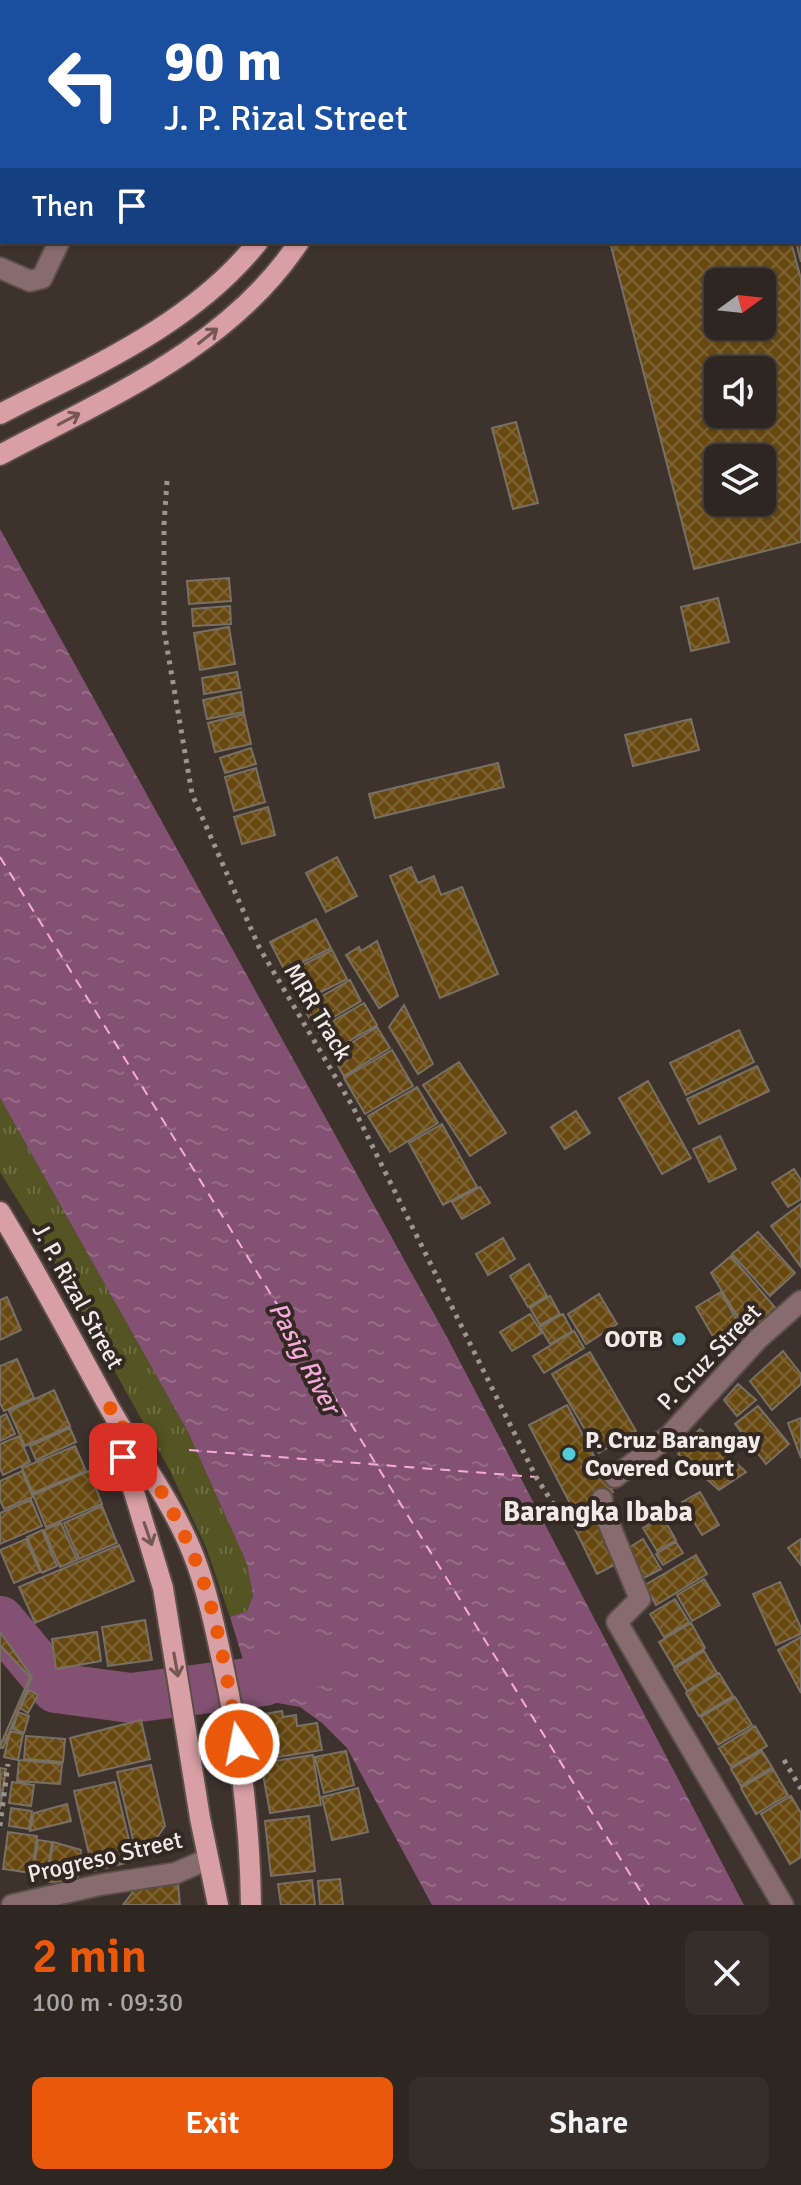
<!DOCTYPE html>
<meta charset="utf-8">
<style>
:root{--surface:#2e2621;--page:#362e2a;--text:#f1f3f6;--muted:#a7a5a5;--line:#49433f;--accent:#ea580c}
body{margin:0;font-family:Signika,sans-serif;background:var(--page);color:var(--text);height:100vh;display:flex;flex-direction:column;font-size:30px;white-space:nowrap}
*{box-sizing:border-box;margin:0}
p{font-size:26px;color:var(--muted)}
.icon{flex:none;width:44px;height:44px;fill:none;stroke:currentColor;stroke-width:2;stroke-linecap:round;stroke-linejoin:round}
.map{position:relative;height:1905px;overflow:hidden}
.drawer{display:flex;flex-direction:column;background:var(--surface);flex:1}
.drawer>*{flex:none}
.guide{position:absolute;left:0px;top:0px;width:802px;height:244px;box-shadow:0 2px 6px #0004,0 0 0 2px var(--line);background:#1a4fa0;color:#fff;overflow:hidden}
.needle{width:52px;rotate:75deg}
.buttons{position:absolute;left:704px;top:268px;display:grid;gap:16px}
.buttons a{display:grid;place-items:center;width:72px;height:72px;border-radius:12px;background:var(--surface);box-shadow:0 2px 6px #0004,0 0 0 2px var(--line);font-size:40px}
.pin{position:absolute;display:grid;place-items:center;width:68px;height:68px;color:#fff;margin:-34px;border-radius:16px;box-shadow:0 4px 12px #0006}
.me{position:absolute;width:88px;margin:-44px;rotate:349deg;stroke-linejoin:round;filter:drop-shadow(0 0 6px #0008)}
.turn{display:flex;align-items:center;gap:28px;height:168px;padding:0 32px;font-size:36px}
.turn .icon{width:104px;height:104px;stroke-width:2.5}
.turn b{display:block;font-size:56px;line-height:68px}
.then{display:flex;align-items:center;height:76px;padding:0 32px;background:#0003;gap:16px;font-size:30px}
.round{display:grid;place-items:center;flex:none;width:84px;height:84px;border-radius:12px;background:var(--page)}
.head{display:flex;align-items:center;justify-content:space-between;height:136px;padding:0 32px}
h1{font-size:48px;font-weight:600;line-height:60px;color:var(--accent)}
.primary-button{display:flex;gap:16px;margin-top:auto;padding:16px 32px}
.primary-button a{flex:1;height:92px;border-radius:12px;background:var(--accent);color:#fff;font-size:32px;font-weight:600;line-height:92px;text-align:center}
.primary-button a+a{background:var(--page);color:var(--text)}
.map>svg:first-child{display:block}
</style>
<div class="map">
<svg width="801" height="1905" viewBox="0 0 801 1905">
<defs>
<pattern id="park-tufts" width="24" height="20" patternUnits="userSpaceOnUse" patternTransform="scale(2)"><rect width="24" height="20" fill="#545523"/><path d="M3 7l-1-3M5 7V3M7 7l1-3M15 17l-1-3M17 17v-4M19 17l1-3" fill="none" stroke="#6d6e43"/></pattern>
<pattern id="water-ripples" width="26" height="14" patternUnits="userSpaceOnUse" patternTransform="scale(2)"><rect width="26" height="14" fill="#835272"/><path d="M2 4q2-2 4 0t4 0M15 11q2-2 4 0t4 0" fill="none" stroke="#956b86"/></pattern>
<pattern id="building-cross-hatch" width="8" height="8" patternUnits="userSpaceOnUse" patternTransform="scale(2)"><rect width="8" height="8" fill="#674911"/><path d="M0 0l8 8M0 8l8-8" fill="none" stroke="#7d6334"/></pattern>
</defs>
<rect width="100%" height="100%" fill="#3e322c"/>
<path fill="url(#park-tufts)" d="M0,1098l188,334 59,132 6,32 -6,15 -17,6 -24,-70 -37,-78 -131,-236 -38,-61z"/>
<path fill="url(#water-ripples)" d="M0,529l448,810 296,566h-312l-85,-157 -25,-25 -22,-16 -45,-8 -25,-82 17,-6 6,-15 -6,-32 -59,-132 -188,-334z"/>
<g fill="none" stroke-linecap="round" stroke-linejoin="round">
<path stroke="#835272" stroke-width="50" d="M0,1621l56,67 75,10 133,-17 50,-19"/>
<path stroke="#f6a9db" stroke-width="2" stroke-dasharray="10 8" stroke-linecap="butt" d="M0,857l649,1048
M189,1450l347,27"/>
</g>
<path fill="url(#building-cross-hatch)" stroke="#787065" stroke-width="2" fill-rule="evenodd" d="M11,0h86l-87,2z
M472,0h245l1,2h-247z
M2,21v103h-2z
M0,146h2l-2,89z
M801,169v93l-5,-20h4z
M610,242h181l10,37v263l-107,27zM718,282h44v44h-44zM718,370h44v44h-44zM718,458h44v44h-44z
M516,422l22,81 -25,6 -21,-81z
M229,578l2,23 -42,3 -2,-23z
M718,598l11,44 -38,9 -10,-44z
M230,606l1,18 -38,2 -1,-17z
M229,627l6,37 -35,6 -6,-37z
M237,672l3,16 -36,6 -2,-16z
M241,692l3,20 -37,7 -4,-19z
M244,714l7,30 -36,8 -7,-29z
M691,719l8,31 -66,16 -8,-31z
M251,748l5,16 -31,9 -5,-15z
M498,763l6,24 -129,31 -6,-24z
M256,768l9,34 -31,9 -9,-34z
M268,807l7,28 -33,9 -8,-27z
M337,857l20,39 -31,16 -20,-39z
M411,867l7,16 16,-7 7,19 21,-8 36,87 -58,24 -50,-122z
M316,919l15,29 -46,23 -15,-29z
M377,941l21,55 -19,12 -33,-53 13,-8 2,4z
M332,950l15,29 -46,23 -14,-29z
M350,980l11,21 -46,27 -12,-21z
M364,1003l13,22 -47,27 -13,-22z
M404,1005l29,59 -15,10 -29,-47z
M377,1027l13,21 -46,28 -12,-21z
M739,1030l15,32 -68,33 -16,-32z
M392,1050l21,36 -48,28 -21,-36z
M459,1062l47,71 -36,23 -47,-71z
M757,1066l12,25 -70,33 -12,-25z
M648,1081l43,77 -29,16 -43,-76z
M417,1087l21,36 -48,29 -22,-36z
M576,1111l14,22 -25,16 -14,-22z
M442,1124l35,63 -34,18 -34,-62z
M720,1136l16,33 -27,13 -16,-33z
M794,1169l7,11v19l-13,8 -16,-24z
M480,1187l10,16 -28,16 -10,-17z
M801,1204v63l-30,-41z
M758,1232l37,41 -25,23 -38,-42z
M503,1238l12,21 -27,16 -12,-21z
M731,1256l46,54 -29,24 -37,-61z
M529,1264l18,32 -19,11 -18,-31z
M721,1292l23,41 -25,14 -23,-40z
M599,1294l18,30 -31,20 -18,-30z
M550,1296l10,18 -20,11 -10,-17z
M7,1297l14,33 -21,10v-40z
M530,1314l12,19 -30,18 -12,-19z
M563,1314l9,17 -22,13 -10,-17z
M574,1331l10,17 -40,25 -11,-17z
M783,1351l18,23v10l-29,26 -22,-29z
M590,1352l46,79 -37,22 -47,-79z
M17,1359l17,39 -30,13 -4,-8v-37z
M738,1384l18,16 -19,16 -13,-16z
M54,1390l16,36 -45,20 -16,-35z
M567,1405l46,87 -38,21 -46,-88z
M758,1406l31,38 -23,20 -31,-40z
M6,1414l9,20 -15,7v-24z
M801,1418v40l-13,-35z
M70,1428l6,14 -40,18 -6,-14z
M700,1429l46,43 -27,18 -41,-36z
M19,1436l11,26 -27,13 -3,-7v-24z
M75,1446l11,25 -53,22 -11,-25z
M22,1471l11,26 -29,12 -4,-9v-19z
M89,1471l13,33 -56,23 -13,-32z
M700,1492l19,33 -17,10 -20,-33z
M31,1500l11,26 -42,18v-31z
M102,1506l15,37 -38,16 -15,-36z
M596,1514l24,48 -23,12 -24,-49z
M662,1516l14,24 -19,11 -14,-23z
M61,1523l16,37 -17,7 -16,-37z
M42,1530l15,36 -15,7 -15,-36z
M26,1539l14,33 -26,11 -14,-33z
M643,1539l18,30 -17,9 -17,-29z
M801,1539v26l-13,-17z
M676,1542l7,11 -20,12 -7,-11z
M119,1545l15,36 -99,42 -16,-36z
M696,1555l11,19 -51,31 -11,-20z
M704,1579l16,26 -28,16 -15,-26z
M780,1582l21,46v6l-25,11 -23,-51z
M675,1599l14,23 -25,15 -14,-23z
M145,1620l7,40 -44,6 -6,-39z
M691,1623l14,25 -31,19 -15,-25z
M0,1632l32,45 -29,71h-3z
M97,1632l4,29 -45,8 -4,-30z
M801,1637v56l-23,-43z
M0,1645l30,32 -30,69z
M704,1651l13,22 -30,18 -13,-22z
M719,1673l14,23 -34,20 -13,-23z
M29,1690l9,5 -10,18 -8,-5z
M735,1697l17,28 -34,20 -17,-28z
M282,1711l1,6 13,-2 1,11 20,-3 5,27 -57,9 -7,-44z
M18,1712l11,4 -5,17 -11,-4z
M141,1720l9,39 -71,17 -9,-38z
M755,1726l12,20 -36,21 -12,-19z
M10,1731l13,3 -5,26 -14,-3z
M26,1736l39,3 -2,23 -39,-3z
M346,1751l8,34 -30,8 -9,-36z
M762,1751l10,16 -31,19 -10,-17z
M313,1755l8,50 -51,8 -9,-50z
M19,1760l43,4 -2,20 -43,-3z
M151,1765l14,61 -12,17 -18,5 -18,-76z
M0,1768l6,1 -6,40z
M773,1769l15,26 -32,19 -15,-26z
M12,1782l22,3 -3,21 -22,-3z
M115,1782l19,79 -41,10 -19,-80z
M358,1788l10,44 -36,8 -10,-43z
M791,1796l10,17v44l-11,7 -29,-50z
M67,1804l4,17 -41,10 4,-18z
M11,1808l21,3 -3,18 -20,-3z
M309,1816l6,55 -44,5 -6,-55z
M8,1832l29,4 -5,37 -29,-4z
M38,1840l14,2 -5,33 -14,-2z
M53,1842l28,8 -4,31 -30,1z
M340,1879l3,26h-23l-2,-24z
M312,1880l3,25h-34l-3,-21z
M178,1883l2,22h-57l13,-17z"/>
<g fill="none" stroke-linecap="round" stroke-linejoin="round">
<defs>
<path id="minor" d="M791,0l1,2
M161,2l1,-2
M800,36l1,5
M0,268l30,13 12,-3 17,-36
M615,1477l55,-42 88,-96 43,-38
M602,1499v8l38,92 -23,23 166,283
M12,1905l87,-20 77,-12 32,-14"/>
<path id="major" d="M373,2l1,-2
M407,2l1,-2
M0,414c91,-47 192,-89 258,-172
M0,455c107,-57 230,-108 299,-213
M0,1212c39,64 73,130 109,195 28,49 63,94 84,147 14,35 22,74 30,111 17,79 27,159 28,240
M115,1429l48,159 37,230 18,87"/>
</defs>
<use href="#minor" stroke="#5b4f4a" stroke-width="24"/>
<use href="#major" stroke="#5b4f4a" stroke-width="24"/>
<path stroke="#9e9490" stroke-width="5" stroke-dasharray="4 6" stroke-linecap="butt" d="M167,481l-3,43v106l28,164 67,153 94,160 183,370 30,47 17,-8
M784,1760l17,29
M0,1826l8,-62"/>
<use href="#minor" stroke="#876b6d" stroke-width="20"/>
<use href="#major" stroke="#d89fa4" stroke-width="20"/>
</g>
<defs><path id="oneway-shaft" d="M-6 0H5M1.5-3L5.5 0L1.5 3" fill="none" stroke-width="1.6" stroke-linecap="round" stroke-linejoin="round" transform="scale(2)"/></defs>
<g stroke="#755856">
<use href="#oneway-shaft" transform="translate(208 336) rotate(-39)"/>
<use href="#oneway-shaft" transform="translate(69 419) rotate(-28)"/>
<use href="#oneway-shaft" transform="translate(148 1534) rotate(71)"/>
<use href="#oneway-shaft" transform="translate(176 1665) rotate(80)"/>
</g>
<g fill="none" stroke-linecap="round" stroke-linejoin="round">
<path stroke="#ea580c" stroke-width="14" stroke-dasharray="0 25.2" d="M123,1457l-13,-50c29,48 60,94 82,145 26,60 35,129 47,192"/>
</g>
<g fill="#53cbdb" stroke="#332822" stroke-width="3">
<circle cx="679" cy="1339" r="8"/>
<circle cx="569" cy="1454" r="8"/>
</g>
<g text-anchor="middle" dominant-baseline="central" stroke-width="8" stroke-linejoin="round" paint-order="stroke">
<g font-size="24" fill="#f3eae7" stroke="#332822">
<text transform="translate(318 1012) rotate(59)">MRR Track</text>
<text transform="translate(78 1296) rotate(61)">J. P. Rizal Street</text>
<text transform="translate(709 1357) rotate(-46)">P. Cruz Street</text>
<text transform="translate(105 1857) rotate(-13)">Progreso Street</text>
</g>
<g font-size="24" font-weight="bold" fill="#f3eae7" stroke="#332822" text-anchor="end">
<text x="663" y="1339">OOTB</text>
<text x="585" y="1440" text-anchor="start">P. Cruz Barangay<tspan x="585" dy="28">Covered Court</tspan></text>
</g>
<g font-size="26" font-style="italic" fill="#f6a9db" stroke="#332822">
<text transform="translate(304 1358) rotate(62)">Pasig River</text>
</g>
<g font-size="28" font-weight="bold" fill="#f3eae7" stroke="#332822">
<text x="598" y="1512">Barangka Ibaba</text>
</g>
</g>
</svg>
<div class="buttons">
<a><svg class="needle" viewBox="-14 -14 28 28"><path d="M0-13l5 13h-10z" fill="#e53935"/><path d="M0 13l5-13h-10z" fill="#a7a5a5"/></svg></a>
<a><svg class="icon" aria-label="sound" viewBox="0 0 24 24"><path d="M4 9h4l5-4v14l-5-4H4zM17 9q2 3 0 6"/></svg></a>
<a><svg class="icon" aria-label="layers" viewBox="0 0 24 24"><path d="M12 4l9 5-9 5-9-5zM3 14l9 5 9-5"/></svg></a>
</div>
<div class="pin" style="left:123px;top:1457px;background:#d93025"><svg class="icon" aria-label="arrive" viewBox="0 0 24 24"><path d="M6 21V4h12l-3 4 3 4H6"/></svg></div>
<svg class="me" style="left:239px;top:1744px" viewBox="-20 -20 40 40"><circle r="17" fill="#ea580c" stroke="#fff" stroke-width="3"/><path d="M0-11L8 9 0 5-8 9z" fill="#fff"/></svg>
<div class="guide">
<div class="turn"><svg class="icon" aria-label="left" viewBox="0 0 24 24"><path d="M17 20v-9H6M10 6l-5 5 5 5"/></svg><div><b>90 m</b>J. P. Rizal Street</div></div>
<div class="then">Then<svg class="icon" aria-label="arrive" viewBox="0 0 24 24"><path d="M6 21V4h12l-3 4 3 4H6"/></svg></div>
</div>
</div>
<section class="drawer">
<div class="head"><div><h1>2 min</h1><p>100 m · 09:30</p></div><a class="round"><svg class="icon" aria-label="close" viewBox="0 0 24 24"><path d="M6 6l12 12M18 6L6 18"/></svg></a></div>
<div class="primary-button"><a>Exit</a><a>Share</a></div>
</section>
